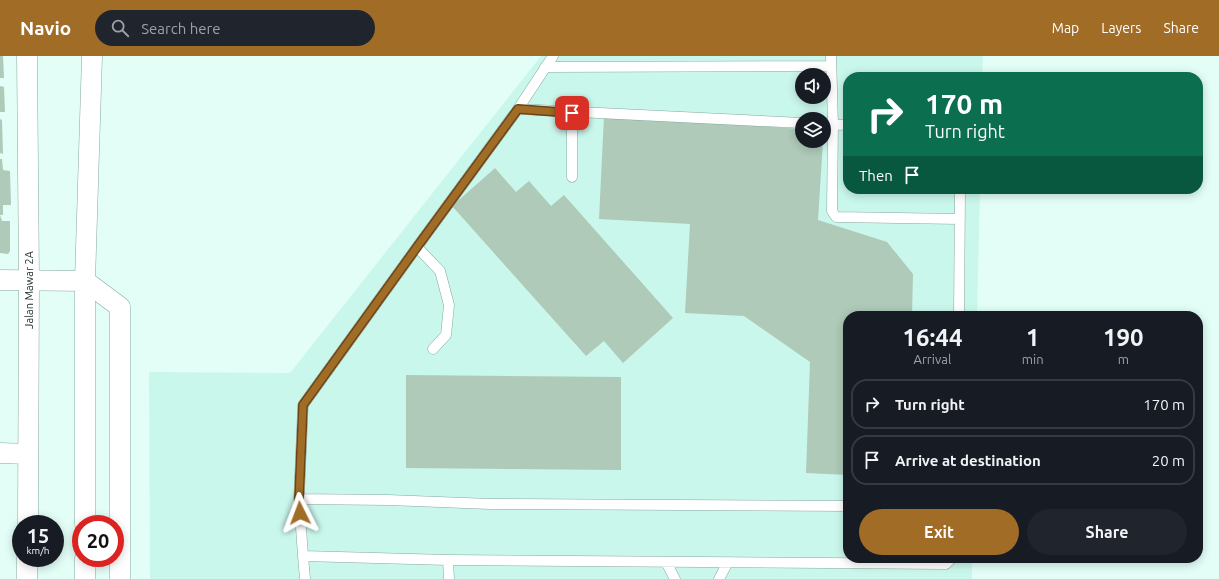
<!DOCTYPE html>
<style>
:root{--surface:#171b24;--page:#20242c;--text:#f1f3f6;--muted:#9ea1a6;--line:#363941;--accent:#a16c25}
body{margin:0;font-family:Ubuntu,sans-serif;background:var(--page);color:var(--text);height:100vh;display:flex;flex-direction:column;font-size:15px;white-space:nowrap}
*{box-sizing:border-box;margin:0}
p{font-size:13px;color:var(--muted)}
.icon{flex:none;width:22px;height:22px;fill:none;stroke:currentColor;stroke-width:2;stroke-linecap:round;stroke-linejoin:round}
.map{position:relative;flex:1;overflow:hidden}
.drawer{position:absolute;left:843px;top:255px;width:360px;height:252px;display:flex;flex-direction:column;background:var(--surface);border-radius:16px;box-shadow:0 2px 10px #0003}
.drawer>*{flex:none}
.guide{position:absolute;left:843px;top:16px;width:360px;height:122px;border-radius:16px;box-shadow:0 2px 10px #0003;background:#0b6e4f;color:#fff;overflow:hidden}
.tools{position:absolute;left:795px;top:12px;display:grid;gap:8px}
.tools a{display:grid;place-items:center;width:36px;height:36px;border-radius:50%;background:var(--surface);box-shadow:0 2px 10px #0003;font-size:20px}
.speed{position:absolute;left:12px;top:459px;display:flex;gap:8px;font-size:20px;font-weight:700;text-align:center}
.speed>*{display:grid;place-content:center;width:52px;height:52px;border-radius:50%;background:var(--surface);box-shadow:0 2px 10px #0003;line-height:1}
.speed small{font-size:10px;font-weight:400}
.speed .limit{border:6px solid #d22;background:#fff;color:#111}
.pin{position:absolute;display:grid;place-items:center;width:34px;height:34px;color:#fff;margin:-17px;border-radius:8px;box-shadow:0 2px 6px #0006}
.me{position:absolute;width:44px;margin:-22px;rotate:357deg;stroke-linejoin:round;filter:drop-shadow(0 0 3px #0008)}
.turn{display:flex;align-items:center;gap:14px;height:84px;padding:0 16px;font-size:18px}
.turn .icon{width:52px;height:52px;stroke-width:2.5}
.turn b{display:block;font-size:28px;line-height:34px}
.then{display:flex;align-items:center;height:38px;padding:0 16px;background:#0003;gap:8px;font-size:15px}
.eta{display:flex;justify-content:space-evenly;align-items:center;height:68px;text-align:center}
.eta b{font-size:24px;font-weight:600;line-height:28px}
.primary-button{display:flex;gap:8px;margin-top:auto;padding:8px 16px}
.primary-button a{flex:1;height:46px;border-radius:24px;background:var(--accent);color:#fff;font-size:16px;font-weight:600;line-height:46px;text-align:center}
.primary-button a+a{background:var(--page);color:var(--text)}
ul{padding:0;list-style:none}
li{display:flex;align-items:center;gap:12px;height:50px;margin:0 8px 6px;padding:0 8px;border:2px solid var(--line);border-radius:16px}
li div{flex:1}
li b{display:block;font-size:15px}
li em{font-style:normal}
header{display:flex;align-items:center;gap:24px;box-sizing:border-box;height:56px;padding:0 20px;background:var(--accent);color:#fff}
header strong{font-size:19px}
nav{display:flex;gap:22px;margin-inline-start:auto;font-size:14px}
.search{width:280px;height:36px;background:var(--page);display:flex;align-items:center;gap:10px;box-sizing:border-box;padding:0 14px;border-radius:22px;color:var(--muted);font-size:15px}
.map>svg:first-child{display:block}
</style>
<header>
<strong>Navio</strong>
<div class="search"><svg class="icon" aria-label="search" viewBox="0 0 24 24"><circle cx="10" cy="10" r="6"/><path d="M15 15l6 6"/></svg>Search here</div>
<nav><a>Map</a><a>Layers</a><a>Share</a></nav>
</header>
<div class="map">
<svg width="1219" height="523" viewBox="0 0 1219 523">
<rect width="100%" height="100%" fill="#e2fef7"/>
<path fill="#caf7ec" fill-rule="evenodd" d="M541,0h442l-1,21h-134v112h132l-3,127h-129v242h124v21h-822l-1,-207 141,1zM802,19h22v22h-22zM802,63h22v22h-22z"/>
<path fill="#afcab8" d="M0,0h3l1,22h-4z
M0,30l4,1 1,25h-5z
M604,60l198,13v12h21l-5,79 69,22 26,32 -1,42h-64v159l-42,-2 4,-111 -66,-46 -59,-3 5,-89 -91,-5z
M0,63l2,1 1,34 -3,-1z
M0,103h2l1,11 7,1 1,34h-8v10h-3z
M495,112l21,24 13,-11 22,25 13,-11 109,123 -50,45 -19,-22 -18,15 -134,-150z
M0,159l2,6h8v30l-2,3 -8,-1z
M406,319l215,2v93l-215,-2z"/>
<g fill="none" stroke-linecap="round" stroke-linejoin="round">
<defs>
<path id="service" d="M553,0l-35,53 -101,138 -114,158 -4,94 4,57 145,4 498,4 6,-6
M831,0l2,68 -1,87 4,6 124,2
M545,11l286,-1
M518,53l284,14
M824,68l24,1
M572,121v-64
M417,191l23,24 9,34 -3,30 -13,14
M959,260l1,-127
M299,443l89,1 102,4 358,2
M303,500l2,23
M448,504l1,19
M666,506l9,17
M719,523l9,-17"/>
<path id="minor" d="M27,0l2,224 -1,244
M0,224l85,1
M85,225l35,26v272
M0,397l28,1
M85,468v-243l7,-225
M27,523v-21
M85,523v-21"/>
</defs>
<use href="#service" stroke="#87a8a0" stroke-width="11"/>
<use href="#minor" stroke="#87a8a0" stroke-width="21"/>
<use href="#service" stroke="#fff" stroke-width="10"/>
<use href="#minor" stroke="#fff" stroke-width="20"/>
</g>
<g fill="none" stroke-linecap="round" stroke-linejoin="round">
<defs>
<path id="route" d="M300,457l-1,-14 4,-94 114,-158 101,-138 54,4"/>
</defs>
<use href="#route" stroke="#694618" stroke-width="10"/>
<use href="#route" stroke="#a16c25" stroke-width="7"/>
</g>
<g text-anchor="middle" dominant-baseline="central" stroke-width="3.5" stroke-linejoin="round" paint-order="stroke">
<g font-size="11" fill="#212e2b" stroke="#fff">
<text transform="translate(29 234) rotate(-90)">Jalan Mawar 2A</text>
</g>
</g>
</svg>
<div class="tools">
<a><svg class="icon" aria-label="sound" viewBox="0 0 24 24"><path d="M4 9h4l5-4v14l-5-4H4zM17 9q2 3 0 6"/></svg></a>
<a><svg class="icon" aria-label="layers" viewBox="0 0 24 24"><path d="M12 4l9 5-9 5-9-5zM3 14l9 5 9-5"/></svg></a>
</div>
<div class="speed"><div>15<small>km/h</small></div><div class="limit">20</div></div>
<div class="pin" style="left:572px;top:57px;background:#d93025"><svg class="icon" aria-label="arrive" viewBox="0 0 24 24"><path d="M6 21V4h12l-3 4 3 4H6"/></svg></div>
<svg class="me" style="left:300px;top:457px" viewBox="-20 -20 40 40"><path d="M0-17L14 15 0 8-14 15z" fill="#a16c25" stroke="#fff" stroke-width="4"/></svg>
<div class="guide">
<div class="turn"><svg class="icon" aria-label="right" viewBox="0 0 24 24"><path d="M7 20v-9h11M14 6l5 5-5 5"/></svg><div><b>170 m</b>Turn right</div></div>
<div class="then">Then<svg class="icon" aria-label="arrive" viewBox="0 0 24 24"><path d="M6 21V4h12l-3 4 3 4H6"/></svg></div>
</div>
<section class="drawer">
<div class="eta">
<div><b>16:44</b><p>Arrival</p></div>
<div><b>1</b><p>min</p></div>
<div><b>190</b><p>m</p></div>
</div>
<ul>
<li><svg class="icon" aria-label="right" viewBox="0 0 24 24"><path d="M7 20v-9h11M14 6l5 5-5 5"/></svg><div><b>Turn right</b></div><em>170 m</em></li>
<li><svg class="icon" aria-label="arrive" viewBox="0 0 24 24"><path d="M6 21V4h12l-3 4 3 4H6"/></svg><div><b>Arrive at destination</b></div><em>20 m</em></li>
</ul>
<div class="primary-button"><a>Exit</a><a>Share</a></div>
</section>
</div>
